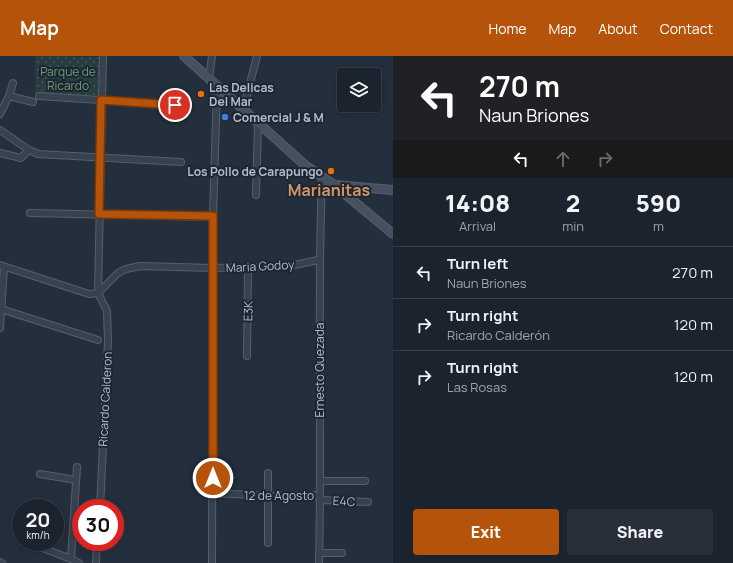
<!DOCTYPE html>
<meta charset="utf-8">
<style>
:root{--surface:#1b232e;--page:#282f3a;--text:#f1f3f6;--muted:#a0a4aa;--line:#39404a;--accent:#b45309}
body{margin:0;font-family:Manrope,sans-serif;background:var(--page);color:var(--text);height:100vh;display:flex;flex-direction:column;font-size:15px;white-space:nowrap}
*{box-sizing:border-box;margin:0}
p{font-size:13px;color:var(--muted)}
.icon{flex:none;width:22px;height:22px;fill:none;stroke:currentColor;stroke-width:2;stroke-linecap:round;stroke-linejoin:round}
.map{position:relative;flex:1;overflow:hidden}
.sheet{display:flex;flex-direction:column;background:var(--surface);width:340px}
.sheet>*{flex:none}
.hud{background:#202124;color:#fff;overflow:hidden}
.tools{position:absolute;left:337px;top:12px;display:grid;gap:8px}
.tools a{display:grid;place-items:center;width:44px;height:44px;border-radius:4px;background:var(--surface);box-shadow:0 2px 10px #0003,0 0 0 1px var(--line);font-size:20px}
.speed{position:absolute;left:12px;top:443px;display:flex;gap:8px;font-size:20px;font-weight:700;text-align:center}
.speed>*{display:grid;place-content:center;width:52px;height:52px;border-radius:50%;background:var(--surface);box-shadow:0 2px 10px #0003,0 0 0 1px var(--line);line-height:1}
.speed small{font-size:10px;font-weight:400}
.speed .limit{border:6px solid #d22;background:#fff;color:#111}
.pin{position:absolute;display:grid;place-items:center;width:34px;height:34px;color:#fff;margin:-17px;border:2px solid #fff;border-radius:50%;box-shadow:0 1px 4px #0007}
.me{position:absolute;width:44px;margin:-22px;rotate:0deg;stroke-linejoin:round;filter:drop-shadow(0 0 3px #0008)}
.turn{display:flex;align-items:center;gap:14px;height:84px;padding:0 20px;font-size:18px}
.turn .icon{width:52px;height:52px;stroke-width:2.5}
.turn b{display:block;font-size:28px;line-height:34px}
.lanes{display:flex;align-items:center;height:38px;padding:0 20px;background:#0003;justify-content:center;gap:20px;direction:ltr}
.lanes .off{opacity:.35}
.eta{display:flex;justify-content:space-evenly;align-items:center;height:68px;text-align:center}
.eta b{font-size:24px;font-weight:800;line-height:28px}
.cta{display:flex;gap:8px;margin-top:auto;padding:8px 20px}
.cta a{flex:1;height:46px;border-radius:4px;background:var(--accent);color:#fff;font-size:16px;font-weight:800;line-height:46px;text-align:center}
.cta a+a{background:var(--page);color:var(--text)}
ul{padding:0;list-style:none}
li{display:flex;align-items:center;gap:12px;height:52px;padding:0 20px;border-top:1px solid var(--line)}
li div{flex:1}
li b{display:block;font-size:15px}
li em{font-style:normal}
header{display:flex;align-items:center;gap:24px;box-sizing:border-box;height:56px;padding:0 20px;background:var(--accent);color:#fff}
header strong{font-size:19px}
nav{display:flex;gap:22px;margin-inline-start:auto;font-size:14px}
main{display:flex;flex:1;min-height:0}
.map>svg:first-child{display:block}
</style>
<header>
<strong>Map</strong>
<nav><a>Home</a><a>Map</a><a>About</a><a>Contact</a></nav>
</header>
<main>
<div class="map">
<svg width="393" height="507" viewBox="0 0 393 507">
<defs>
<pattern id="grass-dots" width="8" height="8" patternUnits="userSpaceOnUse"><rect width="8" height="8" fill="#263c3f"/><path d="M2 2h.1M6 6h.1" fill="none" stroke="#435659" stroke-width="1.8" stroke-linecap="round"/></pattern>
</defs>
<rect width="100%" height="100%" fill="#242f3e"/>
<path fill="url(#grass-dots)" d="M35,0l68,1 -2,43 -66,-1z"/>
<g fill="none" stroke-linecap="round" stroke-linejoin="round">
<defs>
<path id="street" d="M209,23l3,-23
M9,40l24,6
M39,40l136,9
M243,54l14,-54
M0,58l9,-18 4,-13
M0,74l29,20 9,4 143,8
M0,97l21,5 8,-8
M256,139l2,-72
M30,157l183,4
M0,209l89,29 9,-1 20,-20 8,-4 14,-3 73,2 77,-2 28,-6
M98,237l5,-237
M98,237l9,18 1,30 -8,167
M1,253l97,31
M0,272l4,-61
M247,300l1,-89
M77,411l-6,92 8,4
M268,417v70
M40,418l36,6
M320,425h45
M213,437l55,3 52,-1
M320,444l48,2
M40,491l31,12
M319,497h23
M0,506l2,1
M96,507l1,-21
M212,507l1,-346 4,-131
M319,507c3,-129 -2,-257 3,-386"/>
<path id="secondary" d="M184,0l122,110 28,19 59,49
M334,129l59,5"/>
</defs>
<use href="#street" stroke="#565f6c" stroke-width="8"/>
<use href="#secondary" stroke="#565f6c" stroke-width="10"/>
<use href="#street" stroke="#38414e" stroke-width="6"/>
<use href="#secondary" stroke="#465061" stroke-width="8"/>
</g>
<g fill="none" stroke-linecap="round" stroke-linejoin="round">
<defs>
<path id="route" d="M175,49l-74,-5 -2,114 114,2v262"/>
</defs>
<use href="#route" stroke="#753606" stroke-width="10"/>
<use href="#route" stroke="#b45309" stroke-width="7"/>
</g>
<g fill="#e8710a" stroke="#1d2633" stroke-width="1.5">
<circle cx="201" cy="38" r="4"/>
<circle cx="331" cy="115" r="4"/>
</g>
<circle fill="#3f7fe0" stroke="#1d2633" stroke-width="1.5" cx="225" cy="61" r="4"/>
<g text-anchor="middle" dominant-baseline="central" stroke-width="4" stroke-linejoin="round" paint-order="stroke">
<g font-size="12" fill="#6b9a76" stroke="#1d2633">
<text x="68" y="15">Parque de<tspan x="68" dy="14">Ricardo</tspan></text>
</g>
<g font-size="12" font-weight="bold" fill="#b4bcc9" stroke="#1d2633" text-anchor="start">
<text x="209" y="31">Las Delicas<tspan x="209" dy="14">Del Mar</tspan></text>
<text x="233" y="61">Comercial J &amp; M</text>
<text x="323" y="115" text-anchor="end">Los Pollo de Carapungo</text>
</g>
<g font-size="12" fill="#b4bcc9" stroke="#1d2633">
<text transform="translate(260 210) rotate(-3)">Maria Godoy</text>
<text transform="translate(248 255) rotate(-89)">E3K</text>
<text transform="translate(319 314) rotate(-90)">Ernesto Quezada</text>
<text transform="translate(105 343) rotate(-87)">Ricardo Calderon</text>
<text x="279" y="439">12 de Agosto</text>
<text transform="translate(344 445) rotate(3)">E4C</text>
</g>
<g font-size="16" font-weight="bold" fill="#d59563" stroke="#1d2633">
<text x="329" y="134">Marianitas</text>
</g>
</g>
</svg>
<div class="tools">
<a><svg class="icon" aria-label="layers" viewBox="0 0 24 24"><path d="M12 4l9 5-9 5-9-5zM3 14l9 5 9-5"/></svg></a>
</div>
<div class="speed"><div>20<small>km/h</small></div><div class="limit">30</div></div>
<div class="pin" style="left:175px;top:49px;background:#d93025"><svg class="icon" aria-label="arrive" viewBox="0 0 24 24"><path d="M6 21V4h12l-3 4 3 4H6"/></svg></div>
<svg class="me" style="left:213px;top:422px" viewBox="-20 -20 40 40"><circle r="17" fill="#b45309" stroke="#fff" stroke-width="3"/><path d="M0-11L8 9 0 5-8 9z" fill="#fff"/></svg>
</div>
<section class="sheet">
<div class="hud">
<div class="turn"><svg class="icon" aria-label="left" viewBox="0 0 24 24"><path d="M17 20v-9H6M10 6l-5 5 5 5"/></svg><div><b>270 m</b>Naun Briones</div></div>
<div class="lanes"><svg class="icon" aria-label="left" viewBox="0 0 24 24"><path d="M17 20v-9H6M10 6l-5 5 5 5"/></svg><svg class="icon off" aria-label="ahead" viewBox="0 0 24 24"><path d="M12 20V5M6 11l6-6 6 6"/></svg><svg class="icon off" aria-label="right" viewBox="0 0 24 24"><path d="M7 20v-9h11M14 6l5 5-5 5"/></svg></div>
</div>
<div class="eta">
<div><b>14:08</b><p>Arrival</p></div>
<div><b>2</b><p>min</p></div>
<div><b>590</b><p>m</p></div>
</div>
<ul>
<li><svg class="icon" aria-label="left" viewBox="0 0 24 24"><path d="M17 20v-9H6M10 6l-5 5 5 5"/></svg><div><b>Turn left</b><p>Naun Briones</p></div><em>270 m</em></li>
<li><svg class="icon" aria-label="right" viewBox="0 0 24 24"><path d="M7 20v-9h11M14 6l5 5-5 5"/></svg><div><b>Turn right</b><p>Ricardo Calderón</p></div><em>120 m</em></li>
<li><svg class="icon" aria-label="right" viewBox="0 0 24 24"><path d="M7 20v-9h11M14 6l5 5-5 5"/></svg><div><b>Turn right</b><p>Las Rosas</p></div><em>120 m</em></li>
</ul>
<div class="cta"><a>Exit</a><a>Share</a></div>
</section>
</main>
